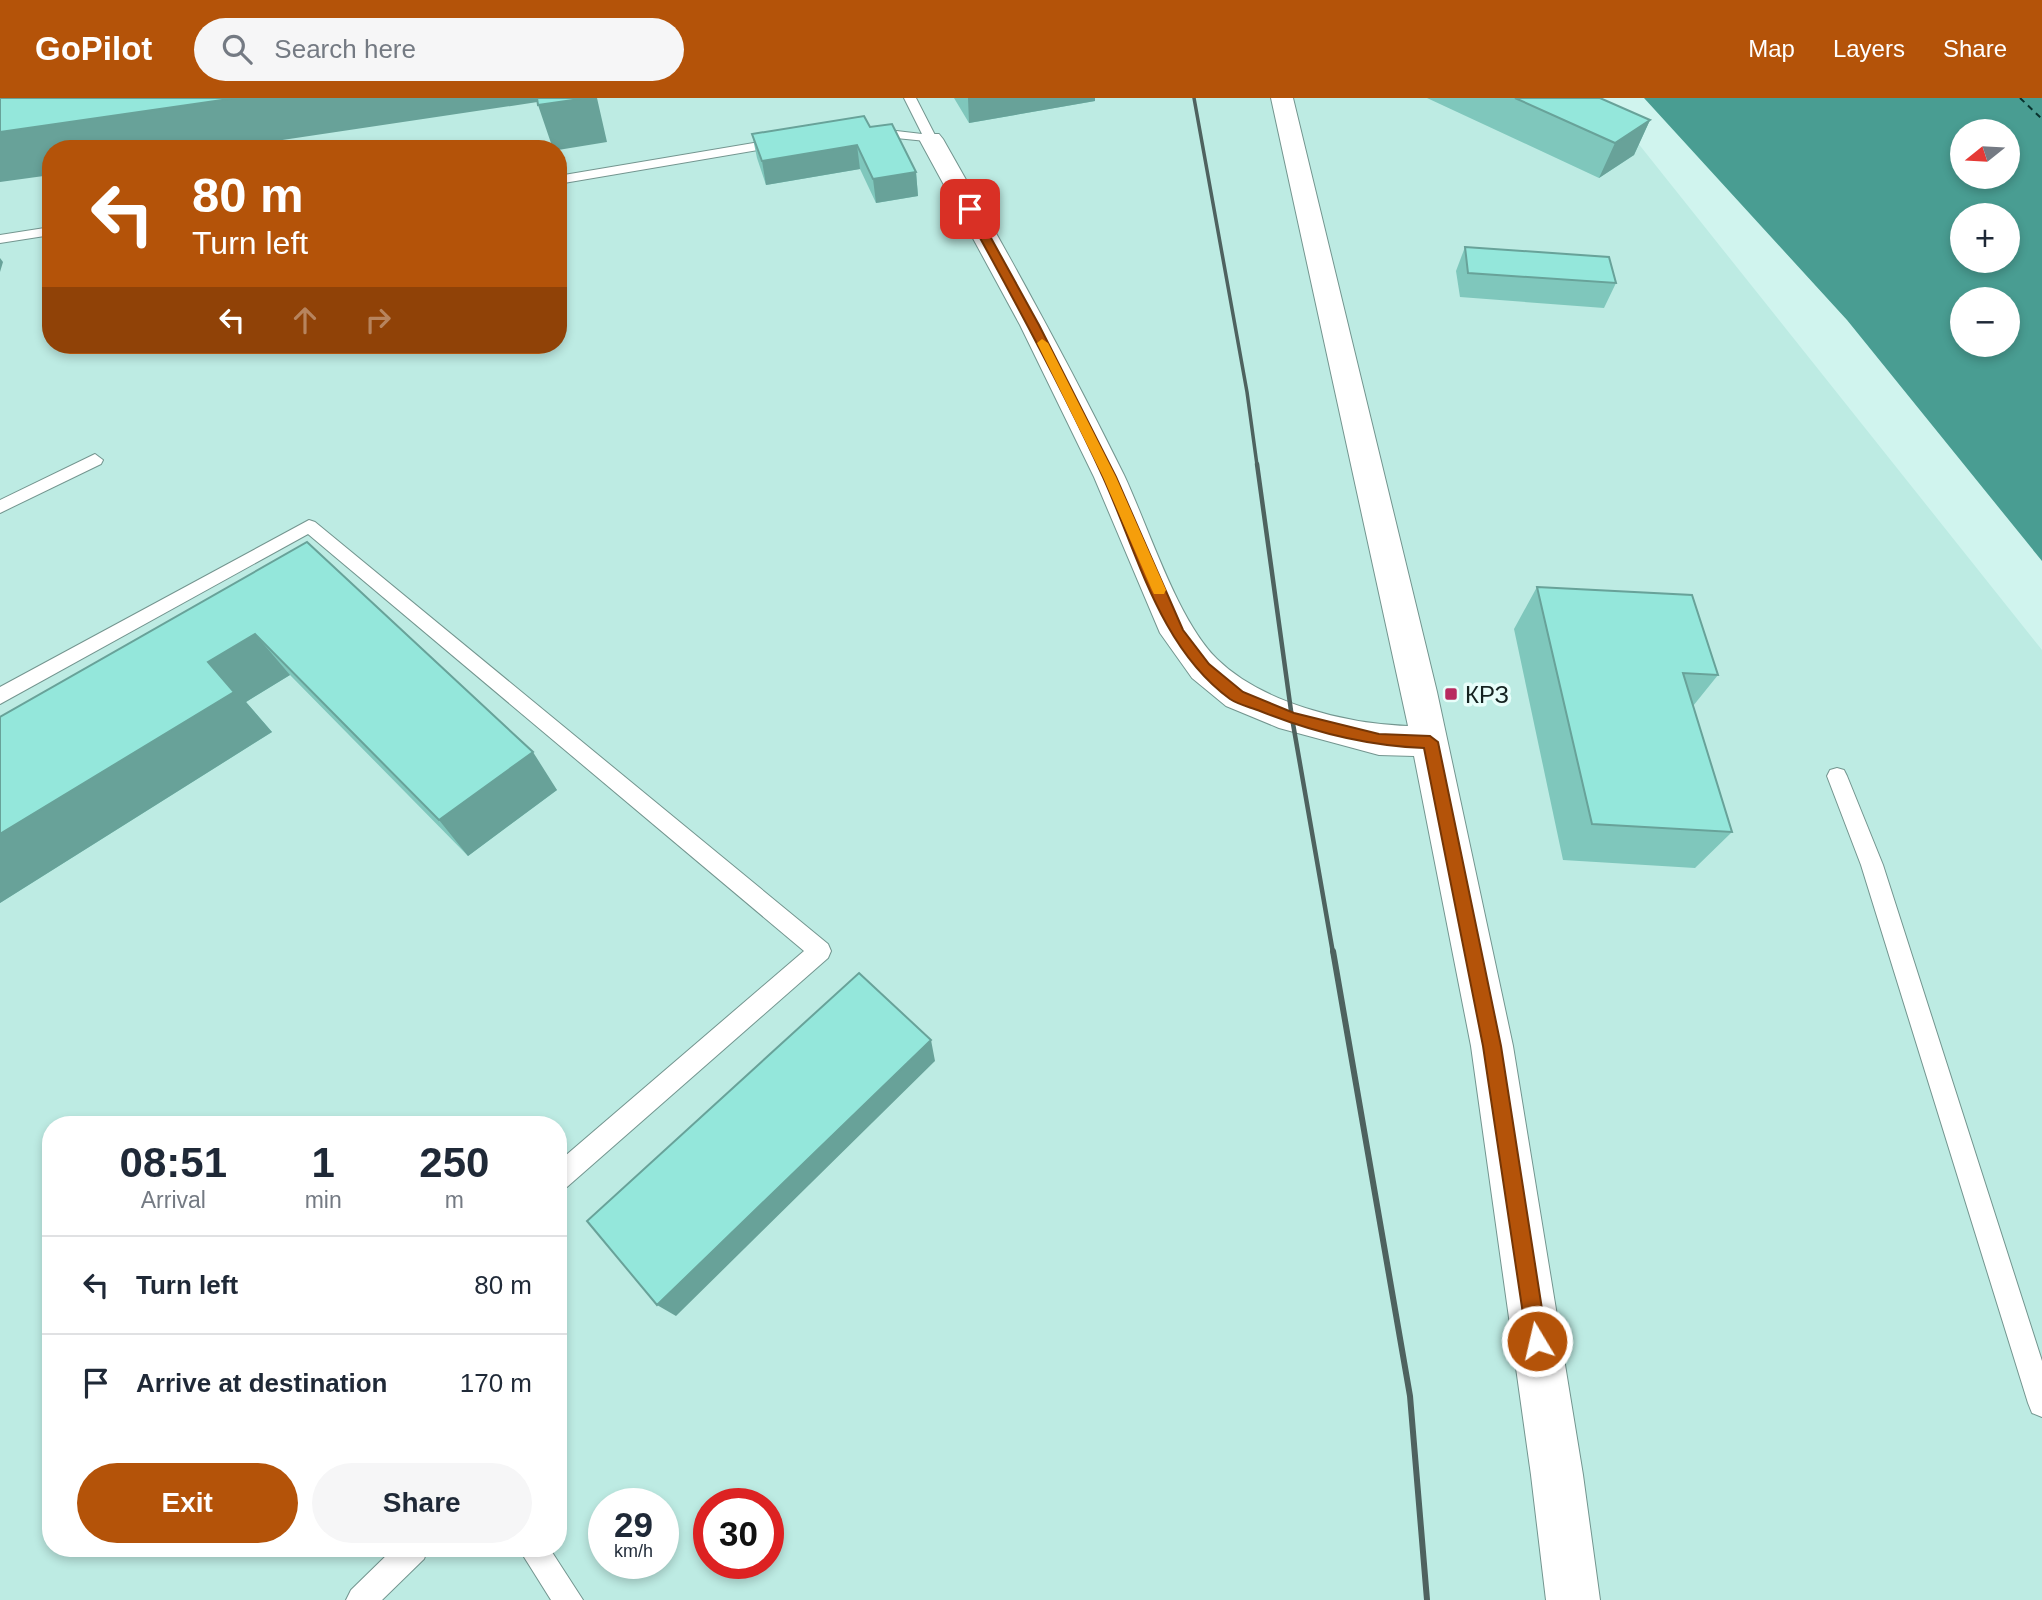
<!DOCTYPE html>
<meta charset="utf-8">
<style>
:root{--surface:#fff;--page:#f6f6f7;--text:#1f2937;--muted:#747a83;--line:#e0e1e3;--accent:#b45309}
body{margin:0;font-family:Helvetica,sans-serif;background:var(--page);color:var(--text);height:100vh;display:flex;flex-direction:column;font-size:26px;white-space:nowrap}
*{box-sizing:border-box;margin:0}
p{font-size:23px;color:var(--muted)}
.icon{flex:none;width:38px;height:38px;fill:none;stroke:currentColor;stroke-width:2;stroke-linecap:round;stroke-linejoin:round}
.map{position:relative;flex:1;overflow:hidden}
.side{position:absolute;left:42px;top:1018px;width:525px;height:441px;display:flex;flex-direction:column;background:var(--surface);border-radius:28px;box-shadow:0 4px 10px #0003}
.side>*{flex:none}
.hud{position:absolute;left:42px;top:42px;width:525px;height:214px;border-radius:28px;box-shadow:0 4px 10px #0003;background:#b45309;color:#fff;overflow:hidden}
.needle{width:46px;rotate:252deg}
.tools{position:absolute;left:1950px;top:21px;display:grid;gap:14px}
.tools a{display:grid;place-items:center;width:70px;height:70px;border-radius:50%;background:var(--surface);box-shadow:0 4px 10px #0003;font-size:35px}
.speed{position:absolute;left:588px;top:1390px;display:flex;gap:14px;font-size:35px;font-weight:700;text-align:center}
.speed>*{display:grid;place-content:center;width:91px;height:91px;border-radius:50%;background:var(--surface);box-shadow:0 4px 10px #0003;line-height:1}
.speed small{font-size:18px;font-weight:400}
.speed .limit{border:10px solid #d22;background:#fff;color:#111}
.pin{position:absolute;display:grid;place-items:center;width:60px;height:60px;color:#fff;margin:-30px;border-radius:14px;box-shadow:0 4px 10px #0006}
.me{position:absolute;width:77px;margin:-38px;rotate:351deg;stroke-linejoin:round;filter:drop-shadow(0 0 5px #0008)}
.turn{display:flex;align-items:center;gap:24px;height:147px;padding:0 35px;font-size:32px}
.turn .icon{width:91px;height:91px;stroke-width:2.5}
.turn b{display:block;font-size:49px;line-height:60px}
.lanes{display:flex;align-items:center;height:66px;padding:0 35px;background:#0003;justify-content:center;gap:35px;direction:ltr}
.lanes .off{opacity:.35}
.eta{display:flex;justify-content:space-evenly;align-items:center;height:119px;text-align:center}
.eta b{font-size:42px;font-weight:700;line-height:49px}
.primary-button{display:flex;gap:14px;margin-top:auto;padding:14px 35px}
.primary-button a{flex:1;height:80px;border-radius:42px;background:var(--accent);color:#fff;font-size:28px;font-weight:700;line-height:80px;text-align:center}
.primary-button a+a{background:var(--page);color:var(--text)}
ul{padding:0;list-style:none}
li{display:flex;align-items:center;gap:21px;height:98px;padding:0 35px;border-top:2px solid var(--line)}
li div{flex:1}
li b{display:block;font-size:26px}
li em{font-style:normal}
header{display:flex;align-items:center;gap:42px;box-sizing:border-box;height:98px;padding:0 35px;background:var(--accent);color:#fff}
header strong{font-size:33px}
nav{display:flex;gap:38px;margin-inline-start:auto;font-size:24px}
.search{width:490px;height:63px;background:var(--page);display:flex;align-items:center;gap:18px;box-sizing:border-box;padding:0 24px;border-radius:38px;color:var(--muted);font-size:26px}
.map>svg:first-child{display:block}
</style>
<header>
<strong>GoPilot</strong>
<div class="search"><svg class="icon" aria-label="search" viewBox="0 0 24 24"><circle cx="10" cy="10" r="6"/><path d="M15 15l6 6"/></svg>Search here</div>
<nav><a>Map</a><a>Layers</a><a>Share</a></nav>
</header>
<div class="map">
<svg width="2042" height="1502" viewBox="0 0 2042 1502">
<rect width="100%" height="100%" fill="#d0f4ee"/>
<path fill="#bdebe3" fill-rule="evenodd" d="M0,0h1602l440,552v950h-2042zM51,51h507v196h-507zM51,1027h507v424h-507zM604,1405h59v60h-59zM709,1405h59v60h-59z"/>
<path fill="#499d92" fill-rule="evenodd" d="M1644,0h398v463l-195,-241zM1962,33h45v46h-45zM1962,117h45v46h-45zM1962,201h45v46h-45z"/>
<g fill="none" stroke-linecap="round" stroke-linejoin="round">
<path stroke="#08322d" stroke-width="2" stroke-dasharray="6 5" stroke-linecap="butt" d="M2020,0l22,21"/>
<defs>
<path id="lane" d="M904,0h12l21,41 -1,3 -70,-7v-6l5,-1 51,6z
M783,40l7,4 -2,3 -230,39v-8z
M51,129v8l-51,8v-8z
M95,356l8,6 -2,4 -101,49v-13z
M309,422l6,2 513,422 3,7 -3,7 -261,229 -9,3v-28l246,-211 -496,-417 -308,170v-17z
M1837,670l7,2 3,6 36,89 159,496v56l-10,-4 -4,-10 -167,-538 -34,-89 3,-6z
M393,1451h35l-4,10 -42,41h-36l5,-10z
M519,1451h31l33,51h-32z"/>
<path id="street" d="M1271,0h22l144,594 76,354 70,429 17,125h-54l-15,-125 -60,-429 -57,-290 -35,-1 -100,-27 -53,-22 -34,-28 -32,-45 -66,-156 -74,-152 -101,-186 4,-5h16l4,5c63,111 125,222 181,336 25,53 53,145 93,184 45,44 129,65 191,67z"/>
</defs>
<use href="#lane" stroke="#73958f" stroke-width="2"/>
<use href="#street" stroke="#73958f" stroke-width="2"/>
<use href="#lane" fill="#fff" fill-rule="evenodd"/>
<use href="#street" fill="#fff" fill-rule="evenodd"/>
<path stroke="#4e625f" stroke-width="3.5" d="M1194,0l53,294 10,73"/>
<path stroke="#4e625f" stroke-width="4.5" d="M1257,366l35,254 41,235"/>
<path stroke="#4e625f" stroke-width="6" d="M1333,853l77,445 17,204"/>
</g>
<path fill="#7fc7bc" d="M954,0h141v3l-126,22z
M1427,0h173l50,22 -16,35 -35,23z
M870,29l46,45 2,24 -42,7 -16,-34 -94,16 -9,-27 -5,-24z
M1465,149l151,36 -12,25 -144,-11 -4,-26z
M307,444l250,248 -89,66 -178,-181 -44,27 26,30 -272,171v-186z
M1537,489l181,88 -25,31 39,126 -37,36 -132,-8 -49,-231z"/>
<path fill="#68a299" d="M236,0h307l1,3 -321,48h-172v26l-51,7v-50z
M587,0h10l10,44 -49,8v-1h-5l-15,-44z
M968,0h127v3l-126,22z
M1650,22l-16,35 -35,23 16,-35z
M857,47l3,24 -94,16 -4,-24z
M916,74l2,24 -42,7 -3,-24z
M0,160l3,4 -3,10z
M255,536l35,41 -44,27 26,30 -272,171v-69l208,-172z
M533,654l24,38 -89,66 -29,-36z
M931,942l4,21 -259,255 -19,-11z"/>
<path fill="#94e7db" stroke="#68a299" stroke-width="2" d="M0,0h236l-236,34z
M537,0h50l-49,7z
M1515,0h85l50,22 -35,23z
M864,18l6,11 22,-3 24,48 -43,7 -16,-34 -95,16 -10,-27z
M1465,149l144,10 7,26 -148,-10z
M307,444l226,210 -94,68 -184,-186 -47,28 26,30 -234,142v-117z
M1537,489l155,8 26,80 -35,-2 49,159 -140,-8z
M859,875l72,67 -274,265 -70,-84z"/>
<path fill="#b45309" stroke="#753606" stroke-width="2" d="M966,109l9,2 64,116 77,152 67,153 26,34 34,28 51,21 85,21 51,2 8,6 63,304 46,295 -3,7 -7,3 -7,-3 -3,-7 -44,-295 -59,-298c-57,-2 -112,-16 -164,-37 -10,-4 -21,-6 -30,-12 -71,-52 -92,-145 -127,-222 -42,-91 -90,-180 -139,-268z"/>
<path fill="#f59e0b" d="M1042,241l6,4 68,134 50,113 -2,4h-10l-2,-4 -49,-113 -66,-134z"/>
<rect fill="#b82a5f" stroke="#e8fefa" stroke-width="2.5" x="1444" y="589" width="14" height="14" rx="3.5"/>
<g text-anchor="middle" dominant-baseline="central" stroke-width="7" stroke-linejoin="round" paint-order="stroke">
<g font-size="24" fill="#152220" stroke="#e8fefa" text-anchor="start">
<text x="1465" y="596">КРЗ</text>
</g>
</g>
</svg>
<div class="tools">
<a><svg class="needle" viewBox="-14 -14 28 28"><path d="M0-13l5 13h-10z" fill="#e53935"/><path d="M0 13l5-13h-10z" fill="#747a83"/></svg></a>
<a>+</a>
<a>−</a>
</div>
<div class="speed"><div>29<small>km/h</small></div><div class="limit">30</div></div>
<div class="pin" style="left:970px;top:111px;background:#d93025"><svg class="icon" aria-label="arrive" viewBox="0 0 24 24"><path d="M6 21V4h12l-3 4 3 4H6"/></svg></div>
<svg class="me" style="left:1537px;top:1243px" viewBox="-20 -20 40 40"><circle r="17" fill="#b45309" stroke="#fff" stroke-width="3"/><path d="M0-11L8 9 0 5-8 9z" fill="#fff"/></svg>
<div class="hud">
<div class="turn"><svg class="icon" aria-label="left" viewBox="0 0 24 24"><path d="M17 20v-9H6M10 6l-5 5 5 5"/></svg><div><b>80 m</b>Turn left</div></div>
<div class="lanes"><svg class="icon" aria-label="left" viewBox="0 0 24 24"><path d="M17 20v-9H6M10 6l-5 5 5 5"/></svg><svg class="icon off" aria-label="ahead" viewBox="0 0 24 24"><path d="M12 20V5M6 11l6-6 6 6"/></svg><svg class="icon off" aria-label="right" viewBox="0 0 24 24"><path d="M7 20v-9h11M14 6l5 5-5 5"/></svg></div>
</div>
<section class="side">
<div class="eta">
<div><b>08:51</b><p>Arrival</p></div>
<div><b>1</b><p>min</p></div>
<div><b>250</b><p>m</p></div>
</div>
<ul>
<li><svg class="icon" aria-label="left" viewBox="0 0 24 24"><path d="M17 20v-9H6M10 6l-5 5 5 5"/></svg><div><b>Turn left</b></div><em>80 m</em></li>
<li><svg class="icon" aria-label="arrive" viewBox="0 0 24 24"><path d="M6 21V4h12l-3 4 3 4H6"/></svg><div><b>Arrive at destination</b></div><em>170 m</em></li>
</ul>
<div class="primary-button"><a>Exit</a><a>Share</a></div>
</section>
</div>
